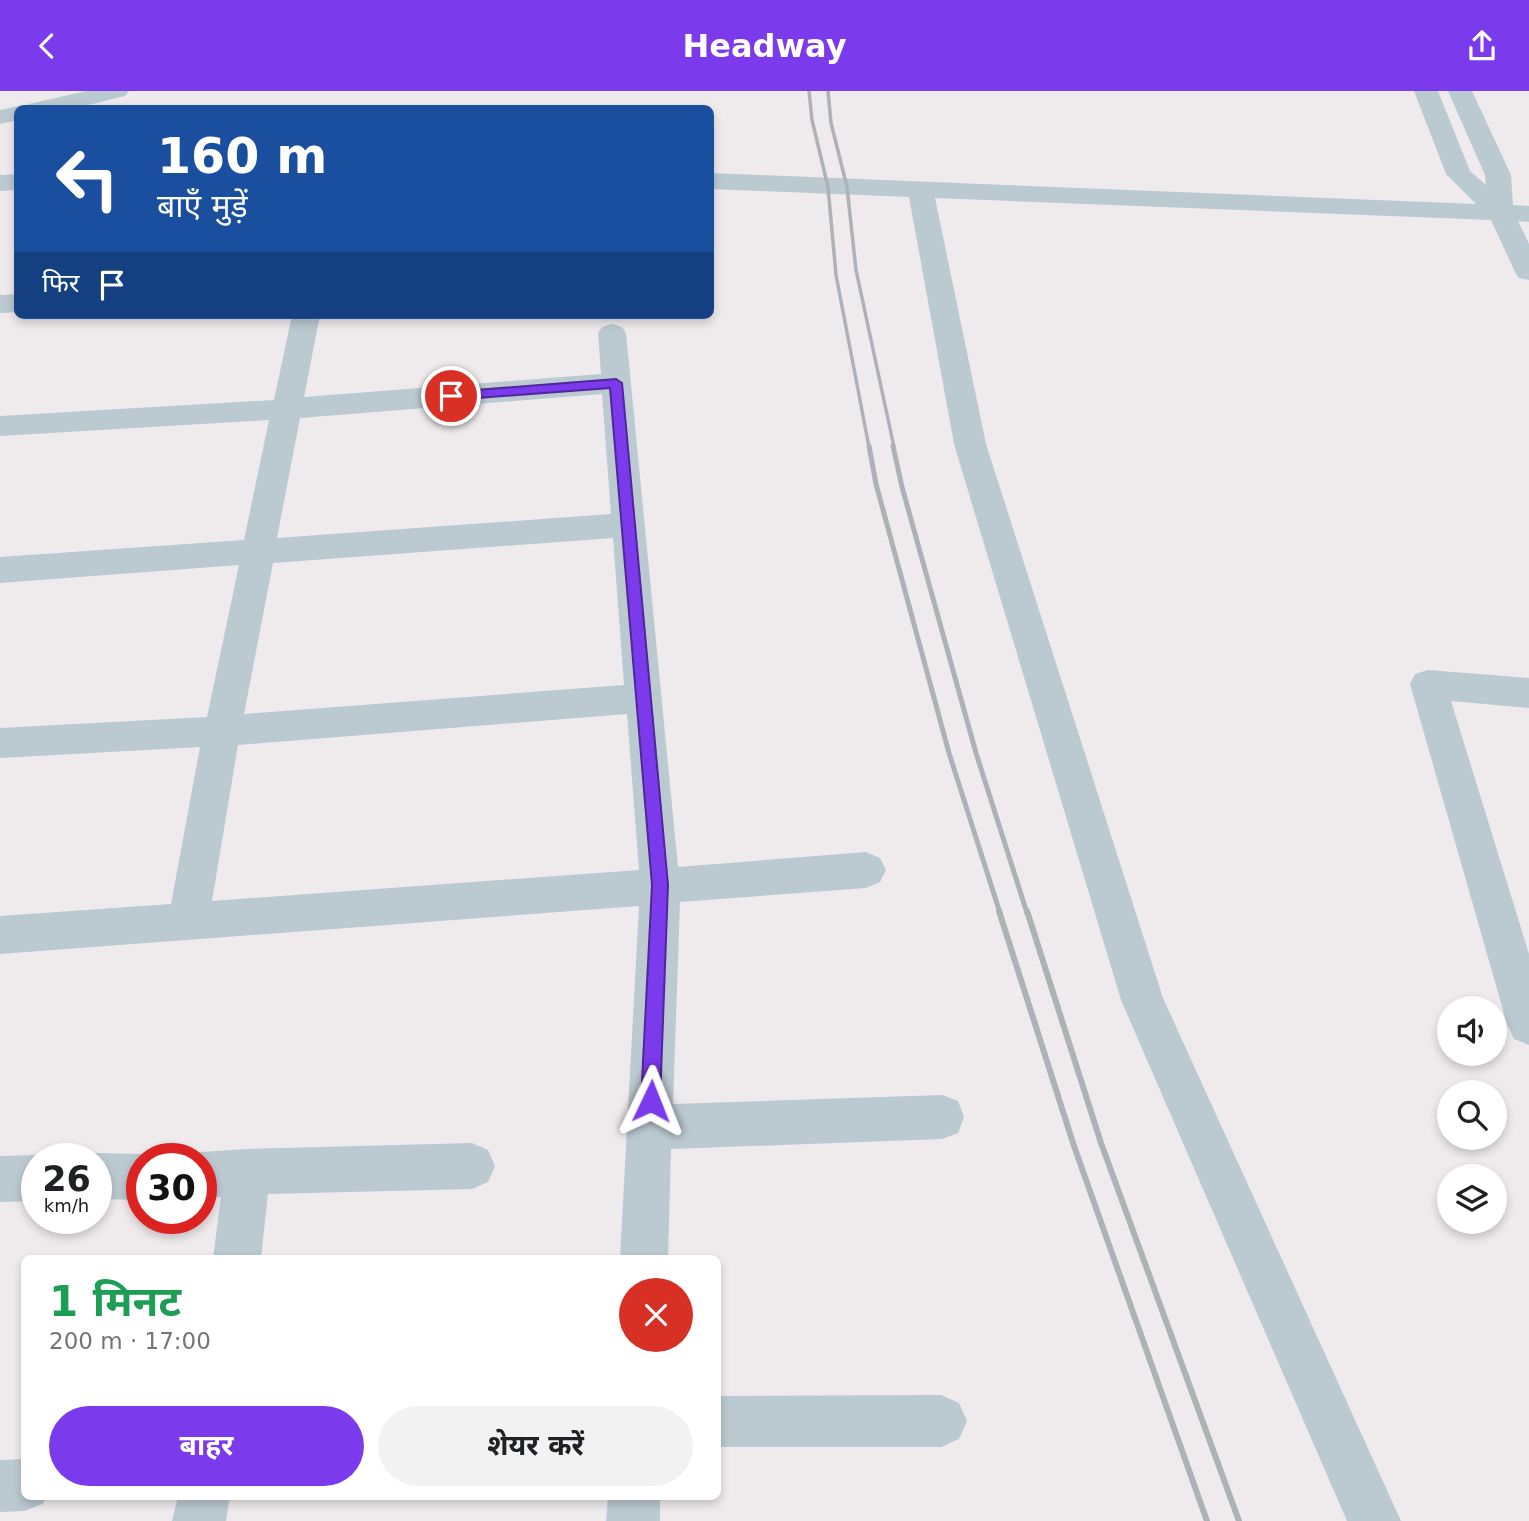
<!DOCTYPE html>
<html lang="hi">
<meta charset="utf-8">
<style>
:root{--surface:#fff;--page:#f2f2f2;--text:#202124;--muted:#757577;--accent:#7c3aed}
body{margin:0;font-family:"DejaVu Sans","Noto Sans Devanagari",sans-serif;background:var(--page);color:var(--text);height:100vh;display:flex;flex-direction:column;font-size:26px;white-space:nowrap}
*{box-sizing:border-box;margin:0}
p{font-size:23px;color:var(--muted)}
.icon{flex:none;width:38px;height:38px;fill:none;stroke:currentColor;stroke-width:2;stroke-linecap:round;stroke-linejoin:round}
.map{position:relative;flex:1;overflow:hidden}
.details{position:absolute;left:21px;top:1164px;width:700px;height:245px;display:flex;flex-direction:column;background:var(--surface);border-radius:10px;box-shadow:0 4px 10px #0003}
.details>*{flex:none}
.hud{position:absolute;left:14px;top:14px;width:700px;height:214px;border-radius:10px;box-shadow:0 4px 10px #0003;background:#1a4fa0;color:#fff;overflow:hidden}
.tools{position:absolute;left:1437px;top:905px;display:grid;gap:14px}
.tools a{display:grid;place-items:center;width:70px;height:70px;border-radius:50%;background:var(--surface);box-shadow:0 4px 10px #0003;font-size:35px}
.speed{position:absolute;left:21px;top:1052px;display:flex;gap:14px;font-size:35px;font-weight:700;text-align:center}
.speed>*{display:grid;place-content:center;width:91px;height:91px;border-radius:50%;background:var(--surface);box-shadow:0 4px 10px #0003;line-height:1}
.speed small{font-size:18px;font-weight:400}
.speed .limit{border:10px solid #d22;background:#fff;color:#111}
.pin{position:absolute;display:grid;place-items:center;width:60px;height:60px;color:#fff;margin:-30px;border:4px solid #fff;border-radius:50%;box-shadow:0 2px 7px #0007}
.me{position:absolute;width:77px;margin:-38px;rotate:2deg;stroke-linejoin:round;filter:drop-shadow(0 0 5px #0008)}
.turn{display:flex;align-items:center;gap:24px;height:147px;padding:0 28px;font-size:32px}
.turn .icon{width:91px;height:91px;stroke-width:2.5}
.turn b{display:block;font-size:49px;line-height:60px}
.then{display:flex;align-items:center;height:66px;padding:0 28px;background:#0003;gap:14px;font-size:26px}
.round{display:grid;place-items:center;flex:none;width:74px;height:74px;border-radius:37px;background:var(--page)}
.summary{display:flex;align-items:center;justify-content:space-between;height:119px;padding:0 28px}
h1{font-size:42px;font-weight:700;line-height:52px;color:#1e9e55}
.cta{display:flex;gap:14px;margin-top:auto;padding:14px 28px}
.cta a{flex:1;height:80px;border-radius:42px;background:var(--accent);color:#fff;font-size:28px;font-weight:700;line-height:80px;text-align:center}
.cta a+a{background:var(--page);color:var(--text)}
header{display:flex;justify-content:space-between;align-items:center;height:91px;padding:0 28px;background:var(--accent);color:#fff;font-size:32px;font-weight:700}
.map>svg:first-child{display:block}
</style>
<header><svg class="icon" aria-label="back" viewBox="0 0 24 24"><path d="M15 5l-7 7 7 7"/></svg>Headway<svg class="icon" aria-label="share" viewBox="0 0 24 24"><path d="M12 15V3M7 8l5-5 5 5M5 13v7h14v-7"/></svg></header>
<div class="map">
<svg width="1529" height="1430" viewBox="0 0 1529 1430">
<rect width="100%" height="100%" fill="#efebec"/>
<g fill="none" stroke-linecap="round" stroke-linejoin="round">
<path fill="#bbc9d0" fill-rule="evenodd" d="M86,0h43l-4,5 -53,13h-54v11l-18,4v-14l18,-4 9,2 2,-4z
M1414,0h24l32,80 16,14 -1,-10 -37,-84h24l39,84 2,30 16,1v16l-11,-1 11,23v36l-10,-2 -4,-6 -24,-52 -556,-22 51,246 177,554 238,523h-54l-226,-521 -167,-556 -45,-247 -199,-8v-16l766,31 -30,-30z
M18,83v16l-18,1v-16z
M18,203v18l-18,1v-18z
M292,224h28l-16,82 297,-23 -3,-41 4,-6 10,-3 10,3 4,6 52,534 188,-15 14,6 6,12 -6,12 -14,6 -186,14 -7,202 269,-9 16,6 6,16 -6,16 -16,6 -271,10 -3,109h-48l19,-352 -639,48v-38l171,-12 29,-157 -200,11v-30l207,-11 32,-152 -239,18v-26l244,-17 25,-120 -269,16v-20l274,-16zM602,303l9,120 -334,24 23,-120zM613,447l11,147 -380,29 29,-151zM627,623l12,156 -427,31 26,-156z
M1428,579l101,8v30l-78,-7 78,253v91l-15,-6 -7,-15 -97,-340 5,-10z
M472,1052l16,7 7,16 -7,16 -16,7 -204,5 -7,64h-48l8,-61 -20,1v-39h-16l16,-7 46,-3z
M96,1062l46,1 11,5h-11v41l-46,-1v-40h-13z
M37,1064l9,4h-9v42l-37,1v-46z
M941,1304l18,8 8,18 -8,18 -18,8h-223v-51z
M24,1368v37h22l-3,8 -19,7 -24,1v-52z
M178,1405h52l-4,25h-54z
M608,1405h52v25h-54z"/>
<path stroke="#adb2b7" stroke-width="3.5" d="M809,0l3,29 16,67 8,88 33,172
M828,0l3,32 16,64 9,83 38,177"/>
<path stroke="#adb2b7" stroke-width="5" d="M869,355l7,38 73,269 51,160
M893,355l9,41 74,266 51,160"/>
<path stroke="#adb2b7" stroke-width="6" d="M999,820l75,235 133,375
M1027,820l74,232 138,378"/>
</g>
<path fill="#7c3aed" stroke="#51269a" stroke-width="2" d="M616,288l6,4 46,502 -8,216 -3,6 -6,3 -7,-3 -3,-6 11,-216 -42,-497 -159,12 -6,-4 6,-4z"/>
</svg>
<div class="tools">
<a><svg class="icon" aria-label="sound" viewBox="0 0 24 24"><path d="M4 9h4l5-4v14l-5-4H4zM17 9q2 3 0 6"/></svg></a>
<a><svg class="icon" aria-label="search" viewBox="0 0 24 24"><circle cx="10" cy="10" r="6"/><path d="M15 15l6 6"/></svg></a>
<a><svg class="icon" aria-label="layers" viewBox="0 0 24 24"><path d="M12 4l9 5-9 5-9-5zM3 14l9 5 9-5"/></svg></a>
</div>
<div class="speed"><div>26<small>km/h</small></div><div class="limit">30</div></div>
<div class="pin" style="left:451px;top:305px;background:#d93025"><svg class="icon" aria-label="arrive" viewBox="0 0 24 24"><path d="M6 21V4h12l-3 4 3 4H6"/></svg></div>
<svg class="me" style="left:651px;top:1010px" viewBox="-20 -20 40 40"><path d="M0-17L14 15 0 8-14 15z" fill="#7c3aed" stroke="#fff" stroke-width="4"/></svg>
<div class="hud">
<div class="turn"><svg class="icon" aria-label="left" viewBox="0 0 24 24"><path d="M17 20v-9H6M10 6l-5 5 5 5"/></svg><div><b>160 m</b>बाएँ मुड़ें</div></div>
<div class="then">फिर<svg class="icon" aria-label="arrive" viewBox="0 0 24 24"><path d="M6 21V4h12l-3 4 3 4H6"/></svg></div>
</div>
<section class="details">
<div class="summary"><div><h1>1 मिनट</h1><p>200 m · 17:00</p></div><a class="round" style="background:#d93025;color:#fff"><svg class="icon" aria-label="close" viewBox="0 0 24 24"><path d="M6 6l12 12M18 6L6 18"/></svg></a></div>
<div class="cta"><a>बाहर</a><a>शेयर करें</a></div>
</section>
</div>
